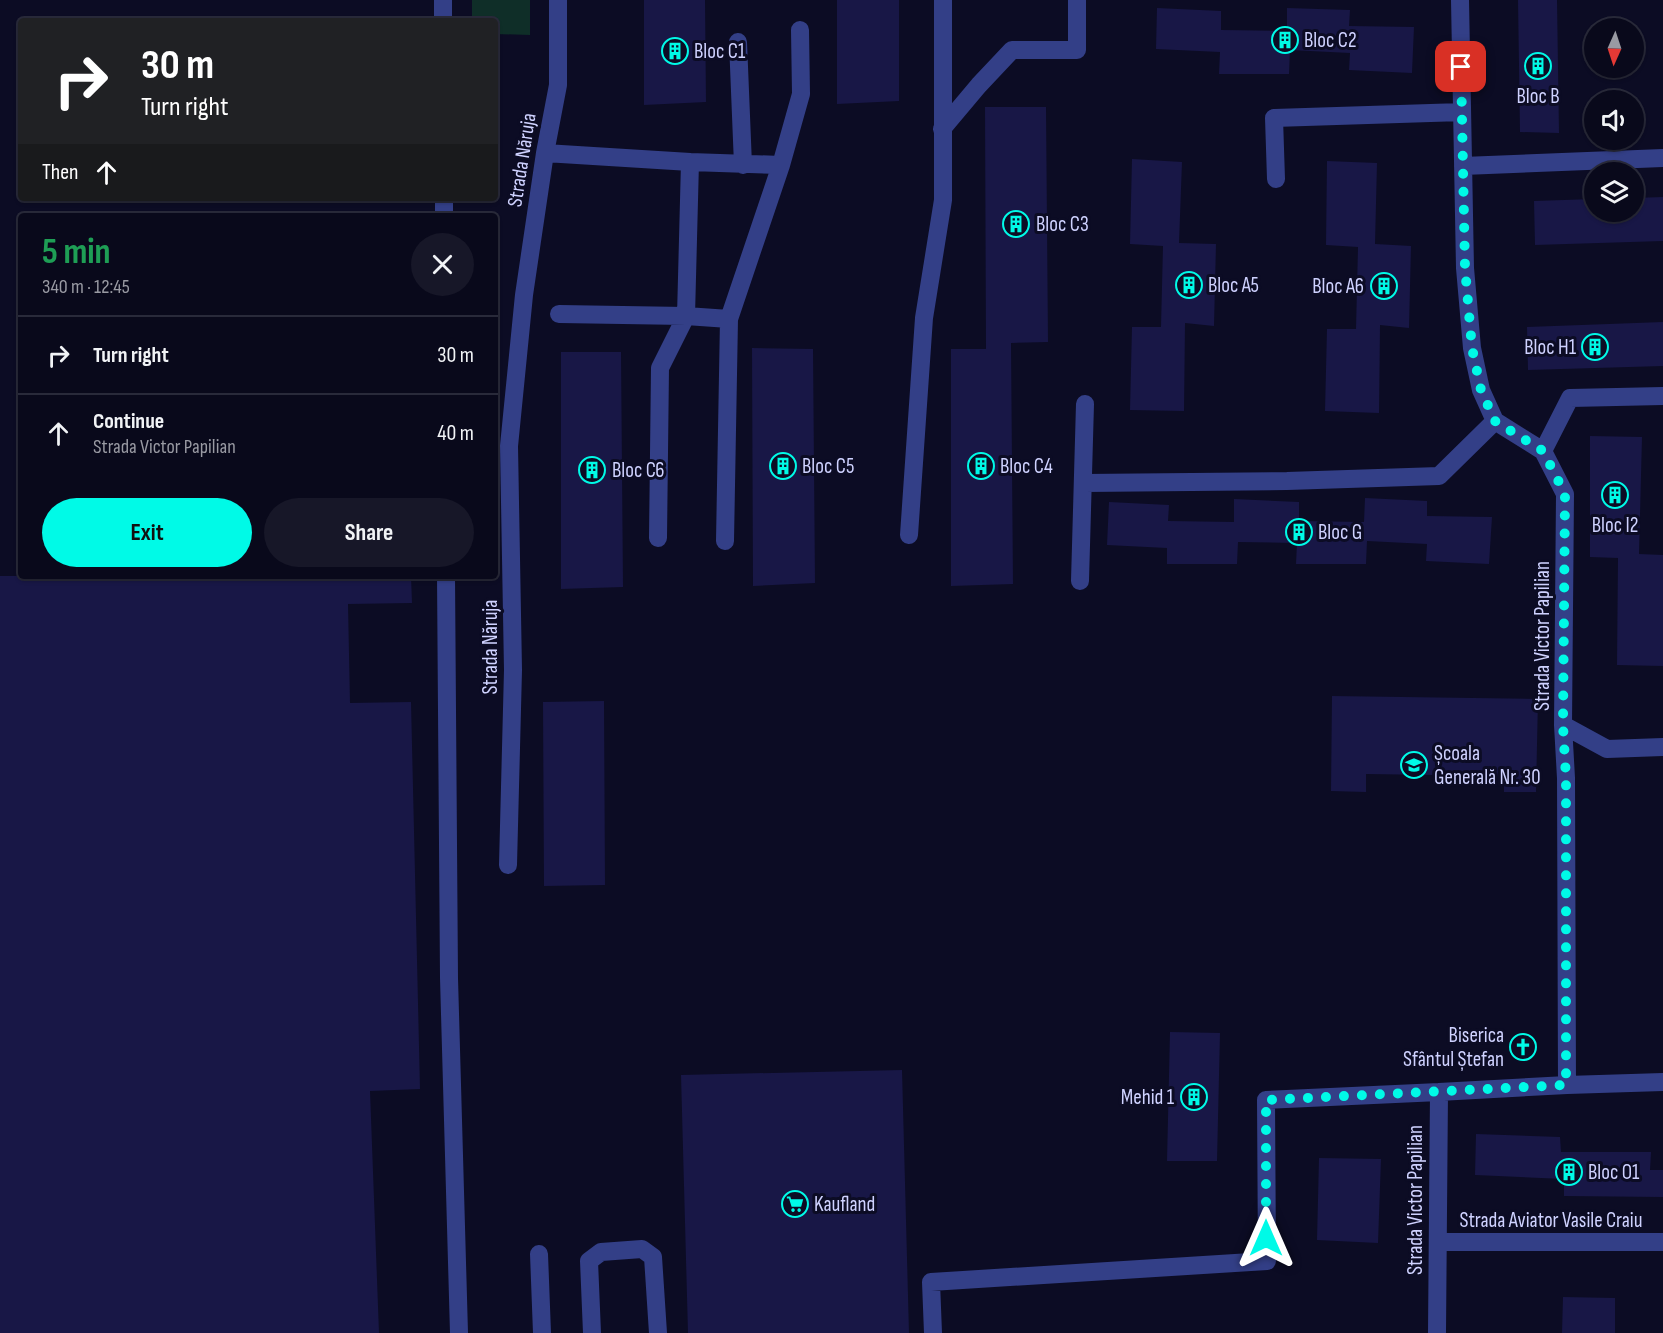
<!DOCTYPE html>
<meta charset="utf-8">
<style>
:root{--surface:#09091b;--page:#171728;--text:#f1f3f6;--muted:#999aa3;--line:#292a3a;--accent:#00fae7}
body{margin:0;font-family:"Sofia Sans Condensed",sans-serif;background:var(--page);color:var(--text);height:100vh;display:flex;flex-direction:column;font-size:22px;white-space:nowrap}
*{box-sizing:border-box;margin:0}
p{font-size:20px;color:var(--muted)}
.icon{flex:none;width:33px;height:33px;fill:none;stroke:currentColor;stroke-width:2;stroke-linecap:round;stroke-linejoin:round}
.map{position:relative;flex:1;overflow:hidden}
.sheet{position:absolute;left:18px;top:213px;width:480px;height:366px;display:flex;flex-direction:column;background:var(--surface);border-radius:6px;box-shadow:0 2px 4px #0004,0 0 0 2px var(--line)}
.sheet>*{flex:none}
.guide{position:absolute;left:18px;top:18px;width:480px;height:183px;border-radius:6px;box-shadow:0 2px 4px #0004,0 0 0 2px var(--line);background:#202124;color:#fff;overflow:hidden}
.needle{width:39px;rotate:183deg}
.controls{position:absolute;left:1584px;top:18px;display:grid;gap:12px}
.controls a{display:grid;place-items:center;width:60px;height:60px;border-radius:50%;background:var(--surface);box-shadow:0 2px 4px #0004,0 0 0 2px var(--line);font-size:30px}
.pin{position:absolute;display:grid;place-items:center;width:51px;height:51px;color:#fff;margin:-26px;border-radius:12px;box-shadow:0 3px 9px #0006}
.me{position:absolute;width:66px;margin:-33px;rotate:0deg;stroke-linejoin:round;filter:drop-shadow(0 0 4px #0008)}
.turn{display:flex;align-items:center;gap:21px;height:126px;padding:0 24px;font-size:27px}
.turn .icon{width:78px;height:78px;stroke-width:2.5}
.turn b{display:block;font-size:42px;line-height:51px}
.then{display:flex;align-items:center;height:57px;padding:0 24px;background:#0003;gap:12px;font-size:22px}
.round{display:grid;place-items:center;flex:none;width:63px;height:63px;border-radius:32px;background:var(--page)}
.head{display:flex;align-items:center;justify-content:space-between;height:102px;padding:0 24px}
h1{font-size:36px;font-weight:700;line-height:45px;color:#1e9e55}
.action{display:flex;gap:12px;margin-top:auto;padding:12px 24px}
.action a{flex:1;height:69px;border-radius:36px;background:var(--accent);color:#111;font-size:24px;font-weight:700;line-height:69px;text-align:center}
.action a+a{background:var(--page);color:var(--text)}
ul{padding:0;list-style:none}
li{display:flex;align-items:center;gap:18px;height:78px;padding:0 24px;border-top:2px solid var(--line)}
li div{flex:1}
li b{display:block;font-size:22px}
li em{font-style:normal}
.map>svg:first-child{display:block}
</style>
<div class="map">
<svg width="1663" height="1333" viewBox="0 0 1663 1333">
<rect width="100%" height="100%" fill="#0c0c24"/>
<path fill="#0f2e28" d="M472,0h58v35l-35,-1v-13h-23z"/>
<path fill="#181746" d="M644,0h61l1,102 -62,3z
M837,0h62v101l-62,3z
M1518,0h39l2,133 -39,-1z
M1157,8l64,3v19l66,1v-23l63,2 -1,16 65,1 -2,46 -63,-3 1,-17 -60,-3 -1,24h-70l1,-22 -64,-3z
M985,107h61l2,235 -37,1 2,241 -62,2v-237h35z
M1132,159l50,3 -3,81 37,1 -2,82 -29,-3 -1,88 -54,-1 2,-83h29l2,-81 -33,-2z
M1327,161l50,2 -2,81 36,2 -2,82 -29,-3 -1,88 -54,-2 2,-82h29l2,-82 -32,-2z
M1663,197v44l-128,4 -1,-44 60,-2v13h40v-14z
M1663,322v44l-135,4 -1,-43z
M752,348l61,1 2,234 -62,3z
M561,352h60l2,235 -62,2z
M1590,436l52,1 -3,117 24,1v111l-46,-1 1,-107 -28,-1z
M1365,498l62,3v15l65,1 -3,47 -63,-3 1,-17 -60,-3 -1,23h-70l1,-21 -59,-1 -1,22h-70v-16l-60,-3 2,-43 60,3 -1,16 66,1v-23l65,3v19l65,1z
M0,576h411l1,27 -64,1 2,99 61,-1 9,387 -50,2 9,242h-379z
M1332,696l206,3 -2,93h-32v-16l-138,-2v18l-35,-1z
M604,701l1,184 -61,1 -1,-184z
M1170,1032l50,1 -3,128h-50z
M902,1070l7,263h-221l-7,-258z
M1476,1134l84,3 1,15h90l-1,18h13v27l-99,-1v-17l-89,-4z
M1319,1158l62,1 -3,84 -61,-3z
M1563,1297l52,1v35h-53z"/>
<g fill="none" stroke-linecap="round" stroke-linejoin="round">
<path stroke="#333f87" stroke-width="18" d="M443,0v21
M738,42l5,123
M942,129l37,-44 33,-35h65v-50
M545,153l145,9 -4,154 43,3 52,-154 20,-71 -1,-64
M690,162l91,3
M1463,166l200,-8
M1276,179l-2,-61 188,-6
M444,198v18
M559,314l127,2 -26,52 -2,170
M1543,451l27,-53 93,-2
M1084,483l203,-2 152,-5 56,-55
M909,535l15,-217 19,-118v-200
M725,541l4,-222
M446,576l3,402 10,355
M1080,581l5,-177
M1563,725l44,24 56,-2
M508,865l5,-195 -4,-224 15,-151 21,-142 13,-68v-85
M1567,1085l96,-3
M1438,1242h225
M539,1254l3,79
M592,1333l-3,-72 12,-9 41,-3 11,8 5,76
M933,1333l-2,-51 336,-21 -1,-161 173,-8
M1437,1333l2,-241 128,-7 -1,-307 -3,-53 2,-231 -22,-43 -48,-30 -14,-31 -9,-42 -7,-80 -5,-268"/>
</g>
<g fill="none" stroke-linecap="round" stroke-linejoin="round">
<path stroke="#00fae7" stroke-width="10" stroke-dasharray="0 18" d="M1266,1238v-138l300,-15v-307l-3,-53 2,-231 -22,-43 -48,-30 -14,-31 -9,-42 -7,-80 -4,-201"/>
</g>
<defs>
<symbol id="building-ring" viewBox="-11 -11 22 22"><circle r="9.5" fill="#0c0c24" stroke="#00fae7" stroke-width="1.5"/><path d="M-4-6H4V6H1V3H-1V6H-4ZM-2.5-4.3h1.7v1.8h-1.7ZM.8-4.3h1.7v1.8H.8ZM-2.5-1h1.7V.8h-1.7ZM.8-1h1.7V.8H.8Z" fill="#00fae7"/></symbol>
<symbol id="school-ring" viewBox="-11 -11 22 22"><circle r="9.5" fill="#0c0c24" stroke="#00fae7" stroke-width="1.5"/><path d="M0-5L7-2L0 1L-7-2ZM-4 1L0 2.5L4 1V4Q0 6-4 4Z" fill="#00fae7"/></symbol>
<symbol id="church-ring" viewBox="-11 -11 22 22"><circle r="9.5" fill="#0c0c24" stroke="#00fae7" stroke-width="1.5"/><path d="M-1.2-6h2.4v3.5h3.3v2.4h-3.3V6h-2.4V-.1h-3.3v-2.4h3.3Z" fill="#00fae7"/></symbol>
<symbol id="supermarket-ring" viewBox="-11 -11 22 22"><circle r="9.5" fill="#0c0c24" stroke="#00fae7" stroke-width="1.5"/><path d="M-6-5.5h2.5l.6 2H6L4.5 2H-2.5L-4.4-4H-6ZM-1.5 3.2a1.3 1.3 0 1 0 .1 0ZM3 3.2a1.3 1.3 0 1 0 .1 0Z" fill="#00fae7"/></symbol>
</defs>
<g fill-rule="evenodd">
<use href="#building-ring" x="1270" y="25" width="30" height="30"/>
<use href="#building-ring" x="660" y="36" width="30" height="30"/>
<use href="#building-ring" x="1523" y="51" width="30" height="30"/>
<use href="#building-ring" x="1001" y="209" width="30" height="30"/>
<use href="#building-ring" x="1174" y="270" width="30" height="30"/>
<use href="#building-ring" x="1369" y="271" width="30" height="30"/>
<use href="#building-ring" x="1580" y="332" width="30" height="30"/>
<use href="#building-ring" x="768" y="451" width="30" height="30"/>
<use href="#building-ring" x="966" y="451" width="30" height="30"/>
<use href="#building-ring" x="577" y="455" width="30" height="30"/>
<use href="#building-ring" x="1600" y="480" width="30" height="30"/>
<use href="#building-ring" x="1284" y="517" width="30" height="30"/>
<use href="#school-ring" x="1399" y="750" width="30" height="30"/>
<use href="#church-ring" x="1508" y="1032" width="30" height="30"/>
<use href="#building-ring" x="1179" y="1082" width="30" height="30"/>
<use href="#building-ring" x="1554" y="1157" width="30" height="30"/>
<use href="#supermarket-ring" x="780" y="1189" width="30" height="30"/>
</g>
<g text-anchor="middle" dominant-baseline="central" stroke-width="6" stroke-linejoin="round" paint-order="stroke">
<g font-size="21" fill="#cfd2ff" stroke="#0c0c24" text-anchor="start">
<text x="1304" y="40">Bloc C2</text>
<text x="694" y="51">Bloc C1</text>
<text x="1538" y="96" text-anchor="middle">Bloc B</text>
<text x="1036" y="224">Bloc C3</text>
<text x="1208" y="285">Bloc A5</text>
<text x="1364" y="286" text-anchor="end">Bloc A6</text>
<text x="1576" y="347" text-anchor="end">Bloc H1</text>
<text x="802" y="466">Bloc C5</text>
<text x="1000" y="466">Bloc C4</text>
<text x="612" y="470">Bloc C6</text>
<text x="1615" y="525" text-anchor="middle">Bloc I2</text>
<text x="1318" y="532">Bloc G</text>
<text x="1434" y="753">Școala<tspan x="1434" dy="24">Generală Nr. 30</tspan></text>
<text x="1504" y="1035" text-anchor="end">Biserica<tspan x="1504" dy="24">Sfântul Ștefan</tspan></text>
<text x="1174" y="1097" text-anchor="end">Mehid 1</text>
<text x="1588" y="1172">Bloc O1</text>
<text x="814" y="1204">Kaufland</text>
</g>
<g font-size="21" fill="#cfd2ff" stroke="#0c0c24">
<text transform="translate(522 160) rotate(-81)">Strada Năruja</text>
<text transform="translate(1542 636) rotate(-90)">Strada Victor Papilian</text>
<text transform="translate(490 647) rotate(-90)">Strada Năruja</text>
<text transform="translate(1415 1200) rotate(-90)">Strada Victor Papilian</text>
<text x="1551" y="1220">Strada Aviator Vasile Craiu</text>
</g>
</g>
</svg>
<div class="controls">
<a><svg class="needle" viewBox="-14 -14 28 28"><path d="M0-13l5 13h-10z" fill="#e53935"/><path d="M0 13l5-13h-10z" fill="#999aa3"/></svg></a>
<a><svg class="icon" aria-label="sound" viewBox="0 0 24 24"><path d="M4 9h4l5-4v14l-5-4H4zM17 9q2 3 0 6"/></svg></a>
<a><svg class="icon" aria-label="layers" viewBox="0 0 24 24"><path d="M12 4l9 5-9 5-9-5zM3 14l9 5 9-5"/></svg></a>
</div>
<div class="pin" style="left:1461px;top:67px;background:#d93025"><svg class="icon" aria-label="arrive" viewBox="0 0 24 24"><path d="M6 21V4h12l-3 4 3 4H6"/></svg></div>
<svg class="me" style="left:1266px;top:1238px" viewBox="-20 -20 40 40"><path d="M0-17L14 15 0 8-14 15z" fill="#00fae7" stroke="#fff" stroke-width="4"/></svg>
<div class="guide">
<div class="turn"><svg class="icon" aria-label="right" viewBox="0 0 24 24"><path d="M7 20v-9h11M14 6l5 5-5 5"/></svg><div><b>30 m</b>Turn right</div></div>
<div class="then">Then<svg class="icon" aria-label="ahead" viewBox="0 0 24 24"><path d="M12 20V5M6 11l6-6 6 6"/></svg></div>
</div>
<section class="sheet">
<div class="head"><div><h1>5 min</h1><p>340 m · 12:45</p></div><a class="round"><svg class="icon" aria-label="close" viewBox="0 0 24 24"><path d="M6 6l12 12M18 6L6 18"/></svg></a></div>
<ul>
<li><svg class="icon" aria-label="right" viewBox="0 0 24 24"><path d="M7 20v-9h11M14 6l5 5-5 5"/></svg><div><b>Turn right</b></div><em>30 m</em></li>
<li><svg class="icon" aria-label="ahead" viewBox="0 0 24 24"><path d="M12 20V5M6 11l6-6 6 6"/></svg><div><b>Continue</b><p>Strada Victor Papilian</p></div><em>40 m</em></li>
</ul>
<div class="action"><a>Exit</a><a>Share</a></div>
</section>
</div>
